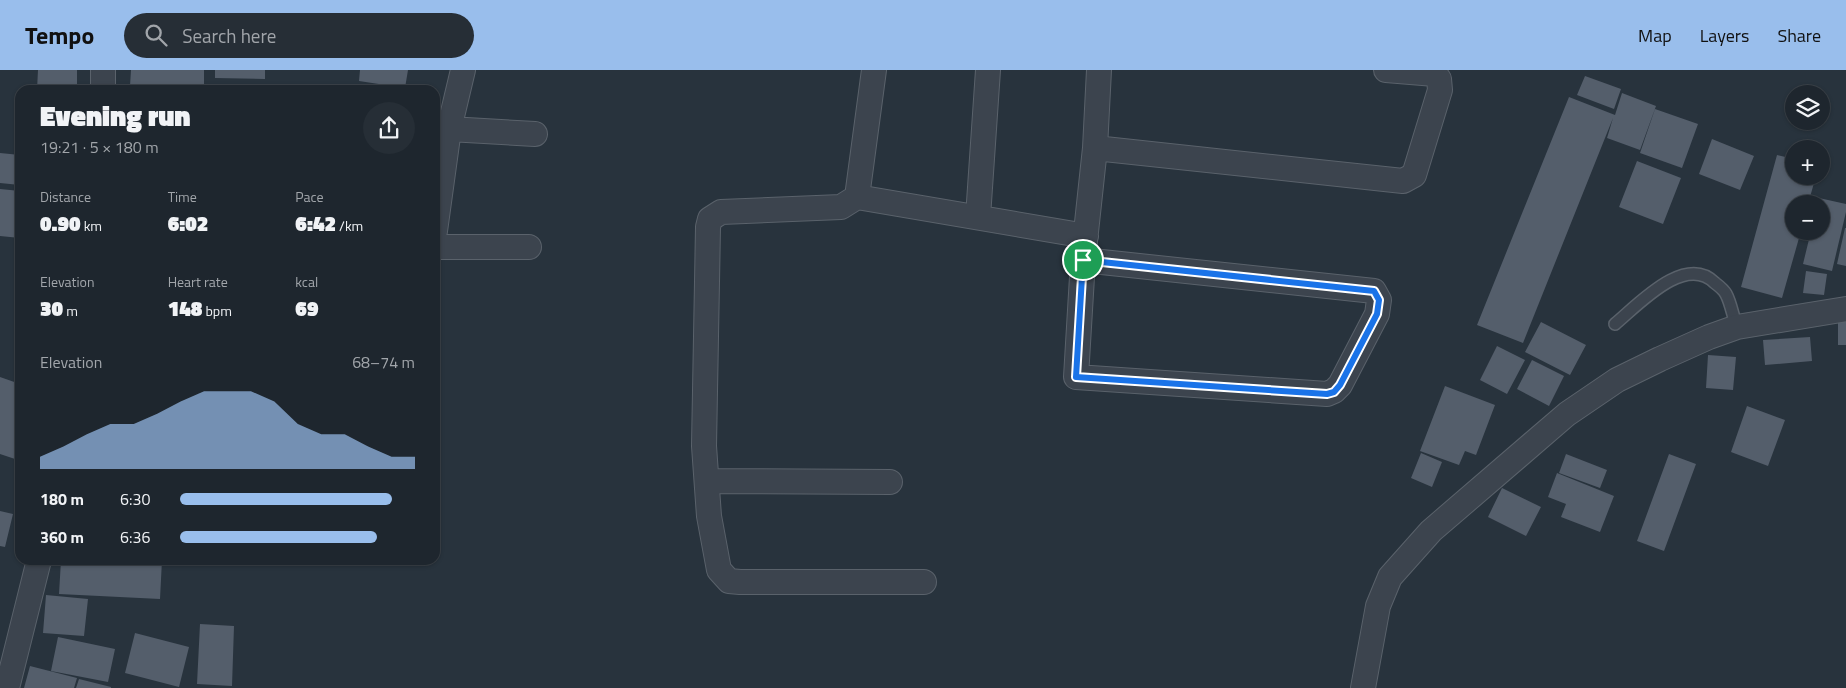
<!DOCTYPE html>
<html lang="en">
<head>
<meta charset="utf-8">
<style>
	:root { --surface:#1e262e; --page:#262e36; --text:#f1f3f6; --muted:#a1a5aa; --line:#3c434a; --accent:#99beec }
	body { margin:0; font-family:"Titillium Web",sans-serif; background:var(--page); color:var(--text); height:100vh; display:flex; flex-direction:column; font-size:19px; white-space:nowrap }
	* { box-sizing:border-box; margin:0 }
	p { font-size:16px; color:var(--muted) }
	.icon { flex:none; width:28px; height:28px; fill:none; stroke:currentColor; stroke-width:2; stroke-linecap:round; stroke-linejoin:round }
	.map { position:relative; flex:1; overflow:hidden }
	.panel { position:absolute; left:15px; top:15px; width:425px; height:480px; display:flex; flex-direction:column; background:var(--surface); border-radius:15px; box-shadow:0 1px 4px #0004,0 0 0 1px var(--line) }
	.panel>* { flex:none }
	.tools { position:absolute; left:1785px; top:15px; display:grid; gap:10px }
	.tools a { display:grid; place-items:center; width:45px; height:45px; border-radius:50%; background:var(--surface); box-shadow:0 1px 4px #0004,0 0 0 1px var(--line); font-size:25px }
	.pin { position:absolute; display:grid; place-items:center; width:42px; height:42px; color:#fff; margin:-21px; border:2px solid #fff; border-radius:50%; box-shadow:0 1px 5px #0007 }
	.round { display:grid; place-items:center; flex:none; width:52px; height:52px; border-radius:26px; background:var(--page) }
	.overview { display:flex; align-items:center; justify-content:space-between; height:85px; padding:0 25px }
	h1 { font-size:28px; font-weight:800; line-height:38px }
	.stats { display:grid; grid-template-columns:repeat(3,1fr); gap:8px; height:85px; padding:5px 25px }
	.stats div { display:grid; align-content:center }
	.stats b { font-size:21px; font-weight:800 }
	.stats small { font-size:14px; font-weight:400 }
	.stats p { font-size:14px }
	.chart { height:140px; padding:10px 25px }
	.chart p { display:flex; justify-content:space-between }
	.chart svg { width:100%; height:90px; margin-top:5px; fill:var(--accent); opacity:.7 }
	ul { padding:0 25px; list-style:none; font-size:16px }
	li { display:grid; grid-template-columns:80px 60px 1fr; align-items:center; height:38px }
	li i { height:12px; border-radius:6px; background:var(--accent) }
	header { display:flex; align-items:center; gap:30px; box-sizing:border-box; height:70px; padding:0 25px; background:var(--accent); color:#111 }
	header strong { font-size:24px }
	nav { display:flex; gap:28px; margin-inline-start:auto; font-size:18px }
	.search { width:350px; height:45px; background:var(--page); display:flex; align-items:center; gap:12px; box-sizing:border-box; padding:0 18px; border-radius:28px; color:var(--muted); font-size:19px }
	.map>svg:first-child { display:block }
	.building { fill:#545e6b }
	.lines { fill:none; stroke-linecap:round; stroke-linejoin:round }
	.service-casing { stroke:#5a626b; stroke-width:14 }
	.minor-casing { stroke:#5a626b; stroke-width:26 }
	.service { stroke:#3c444e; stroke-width:11 }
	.minor { stroke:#3c444e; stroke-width:24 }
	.route-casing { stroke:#fff; stroke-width:10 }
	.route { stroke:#1a73e8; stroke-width:6 }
</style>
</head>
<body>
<header>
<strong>Tempo</strong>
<div class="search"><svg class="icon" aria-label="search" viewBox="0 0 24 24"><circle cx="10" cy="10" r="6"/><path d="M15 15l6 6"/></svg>Search here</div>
<nav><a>Map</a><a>Layers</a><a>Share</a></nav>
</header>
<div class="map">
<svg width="1846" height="618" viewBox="0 0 1846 618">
	<rect width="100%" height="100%" fill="#28333d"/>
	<path class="building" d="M 38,0 L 77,0 L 77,20 L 37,20 Z
		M 131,0 L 204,0 L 204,17 L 130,16 Z
		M 215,0 L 265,0 L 265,9 L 215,8 Z
		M 360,0 L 408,0 L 405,18 L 359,11 Z
		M 1585,6 L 1621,19 L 1614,39 L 1577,25 Z
		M 1622,23 L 1656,36 L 1640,80 L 1607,68 L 1613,48 L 1523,273 L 1477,255 L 1569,27 L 1615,45 Z
		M 1655,39 L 1698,54 L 1682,98 L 1640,83 Z
		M 18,49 L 20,49 L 20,73 L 17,73 Z
		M 1712,69 L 1754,86 L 1740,120 L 1699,104 Z
		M 0,83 L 20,85 L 20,115 L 0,113 Z
		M 1777,85 L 1794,89 L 1794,106 L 1816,106 L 1808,134 L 1794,134 L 1794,161 L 1801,161 L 1782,228 L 1741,217 Z
		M 1637,91 L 1681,108 L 1663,154 L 1619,137 Z
		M 0,119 L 20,121 L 20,168 L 0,166 Z
		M 1819,128 L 1846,134 L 1846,142 L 1832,201 L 1803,194 L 1811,161 L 1821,161 L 1821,134 L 1817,134 Z
		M 1845,158 L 1846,158 L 1846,196 L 1837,194 Z
		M 1806,201 L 1827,204 L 1824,225 L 1803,223 Z
		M 1838,248 L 1846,248 L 1846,275 L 1838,275 Z
		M 1541,252 L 1586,275 L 1570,305 L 1525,282 Z
		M 1810,267 L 1812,291 L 1765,295 L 1763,270 Z
		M 1497,276 L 1525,290 L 1507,324 L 1480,310 Z
		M 1708,285 L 1736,287 L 1733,320 L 1706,318 Z
		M 1532,290 L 1564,306 L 1549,336 L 1517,319 Z
		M 0,307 L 20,314 L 20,376 L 15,389 L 0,384 Z
		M 1445,316 L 1495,335 L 1476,385 L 1465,381 L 1459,395 L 1420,381 Z
		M 1747,336 L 1785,350 L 1768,396 L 1731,382 Z
		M 1421,383 L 1442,392 L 1432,417 L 1411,408 Z
		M 1566,384 L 1607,400 L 1600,418 L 1559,403 Z
		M 1669,384 L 1696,394 L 1664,481 L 1637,471 Z
		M 1557,403 L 1614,426 L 1600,462 L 1561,447 L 1566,434 L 1548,427 Z
		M 1502,418 L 1541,437 L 1526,466 L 1488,447 Z
		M 0,441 L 13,444 L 5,477 L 0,476 Z
		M 61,490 L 162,490 L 160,529 L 59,524 Z
		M 46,525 L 88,529 L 84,566 L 43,563 Z
		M 200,554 L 234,556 L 232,616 L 197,614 Z
		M 135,563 L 189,577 L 179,617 L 125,603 Z
		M 58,567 L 115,579 L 108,612 L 51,601 Z
		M 30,596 L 77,608 L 74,618 L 24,618 Z
		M 79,609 L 111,617 L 111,618 L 76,618 Z"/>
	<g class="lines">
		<g class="service-casing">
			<path id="service" d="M 1615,254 C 1638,235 1685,183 1715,213 C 1719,216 1724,220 1726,224 C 1731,233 1733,247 1737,257"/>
		</g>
		<g class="minor-casing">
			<path id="minor" d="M 103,0 L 103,20
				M 874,0 L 857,127 L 841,137 L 721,142 L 710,149 L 708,157 L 704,376 L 709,446 L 719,500 L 729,511 L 740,512 L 924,512
				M 1099,0 L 1095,78 L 1403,111 L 1414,105 L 1440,20 L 1439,9 L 1435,4 L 1386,0
				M 449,59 L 535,64
				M 857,127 L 1086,166
				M 978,147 L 988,0
				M 435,161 L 449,59 L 463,0
				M 435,177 L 529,177
				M 1083,190 L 1076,307 L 1327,324 L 1334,321 L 1340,315 L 1377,244 L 1379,230 L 1374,221 L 1083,190 L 1095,78
				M 707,411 L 890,412
				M 7,618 L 39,490
				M 1363,618 L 1378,536 L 1390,507 L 1431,461 L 1567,344 L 1617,310 L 1660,289 L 1709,267 L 1737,257 L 1846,239"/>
		</g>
		<use href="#service" class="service"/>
		<use href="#minor" class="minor"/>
	</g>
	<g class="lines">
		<g class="route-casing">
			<path id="route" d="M 1083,190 L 1374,221 L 1379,230 L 1377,244 L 1340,315 L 1334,322 L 1327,324 L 1076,307 Z"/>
		</g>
		<use href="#route" class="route"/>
	</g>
</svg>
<div class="tools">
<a><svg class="icon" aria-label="layers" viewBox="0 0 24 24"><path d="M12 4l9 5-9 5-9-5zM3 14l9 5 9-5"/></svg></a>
<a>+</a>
<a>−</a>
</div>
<div class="pin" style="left:1083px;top:190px;background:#1e9e55"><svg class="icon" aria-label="arrive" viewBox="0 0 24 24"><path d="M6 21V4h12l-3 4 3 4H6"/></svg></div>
<section class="panel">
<div class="overview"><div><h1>Evening run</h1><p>19:21 · 5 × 180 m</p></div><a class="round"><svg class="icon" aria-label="share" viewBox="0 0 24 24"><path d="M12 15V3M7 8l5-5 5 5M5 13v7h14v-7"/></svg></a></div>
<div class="stats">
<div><p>Distance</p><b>0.90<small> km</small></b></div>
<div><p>Time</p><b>6:02</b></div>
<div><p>Pace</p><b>6:42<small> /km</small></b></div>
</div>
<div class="stats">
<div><p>Elevation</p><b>30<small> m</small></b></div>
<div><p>Heart rate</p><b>148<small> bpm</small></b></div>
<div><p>kcal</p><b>69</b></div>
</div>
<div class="chart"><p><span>Elevation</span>68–74 m</p>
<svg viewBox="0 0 160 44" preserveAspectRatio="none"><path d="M0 44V38L10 33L20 27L30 22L40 22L50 17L60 11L70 6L80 6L90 6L100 11L110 22L120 27L130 27L140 33L150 38L160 38V44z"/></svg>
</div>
<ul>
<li><b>180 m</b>6:30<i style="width:90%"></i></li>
<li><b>360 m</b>6:36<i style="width:84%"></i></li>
</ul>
</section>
</div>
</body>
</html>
